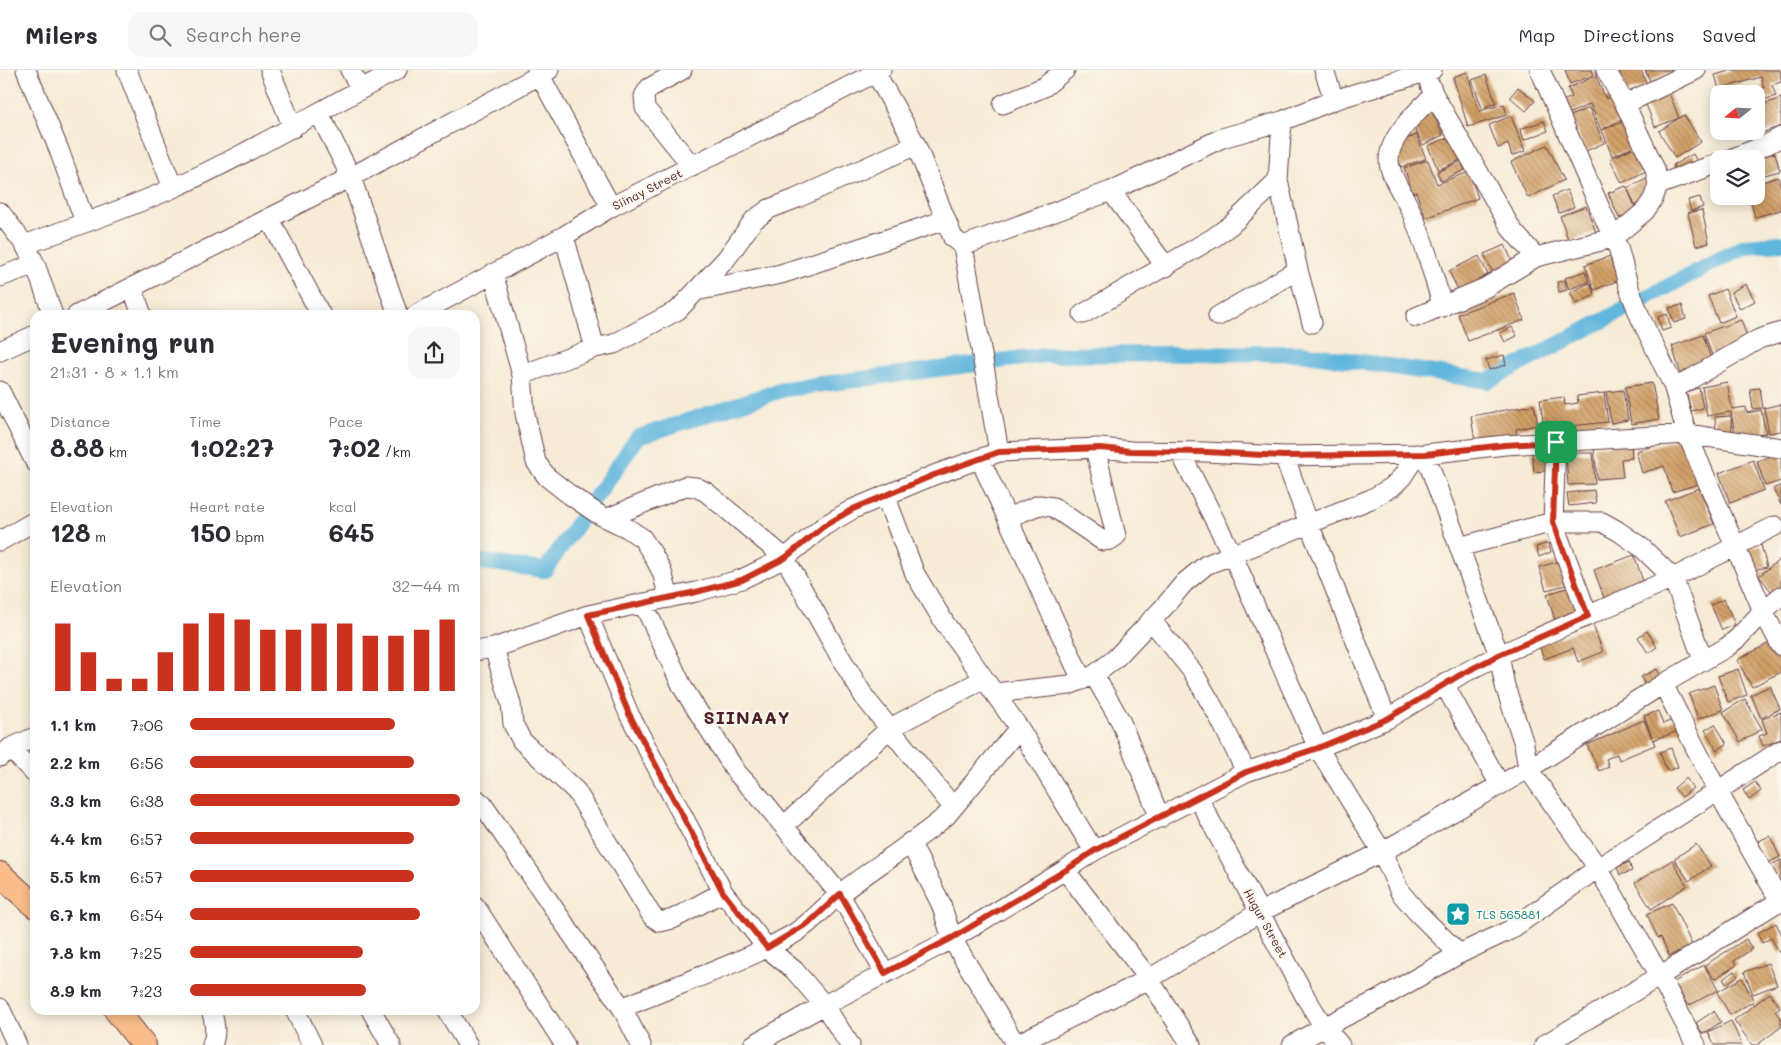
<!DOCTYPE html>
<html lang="en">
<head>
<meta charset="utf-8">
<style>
	:root { --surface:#fff; --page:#f7f7f7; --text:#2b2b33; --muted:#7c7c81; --line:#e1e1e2; --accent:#c8321e }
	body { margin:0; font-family:Mali,sans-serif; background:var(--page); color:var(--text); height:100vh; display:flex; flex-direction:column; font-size:19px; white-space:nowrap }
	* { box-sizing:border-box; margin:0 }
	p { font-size:16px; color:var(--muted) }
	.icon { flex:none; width:28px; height:28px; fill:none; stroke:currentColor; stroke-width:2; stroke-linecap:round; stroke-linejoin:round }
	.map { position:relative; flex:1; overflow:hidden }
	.drawer { position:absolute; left:30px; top:240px; width:450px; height:705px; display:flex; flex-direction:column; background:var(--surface); border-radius:15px; box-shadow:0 2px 12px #0003 }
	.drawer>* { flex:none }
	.needle { width:32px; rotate:252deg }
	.controls { position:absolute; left:1710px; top:15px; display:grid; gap:10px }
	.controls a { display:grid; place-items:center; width:55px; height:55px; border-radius:10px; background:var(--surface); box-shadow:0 2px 12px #0003; font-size:25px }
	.pin { position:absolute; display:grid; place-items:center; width:42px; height:42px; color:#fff; margin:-21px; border-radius:10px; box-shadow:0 2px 8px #0006 }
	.round { display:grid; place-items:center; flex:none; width:52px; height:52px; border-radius:15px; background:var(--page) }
	.head { display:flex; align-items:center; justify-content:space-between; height:85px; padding:0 20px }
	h1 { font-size:28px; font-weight:700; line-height:38px }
	.figures { display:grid; grid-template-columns:repeat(3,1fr); gap:8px; height:85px; padding:5px 20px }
	.figures div { display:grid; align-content:center }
	.figures b { font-size:25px; font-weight:700 }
	.figures small { font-size:14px; font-weight:400 }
	.figures p { font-size:14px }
	.chart { height:140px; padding:10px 20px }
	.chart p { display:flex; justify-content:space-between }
	.chart svg { width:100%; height:90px; margin-top:5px; stroke:var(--accent); stroke-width:6 }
	ul { padding:0 20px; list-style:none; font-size:16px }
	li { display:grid; grid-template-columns:80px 60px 1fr; align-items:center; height:38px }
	li i { height:12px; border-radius:6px; background:var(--accent) }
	header { display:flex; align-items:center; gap:30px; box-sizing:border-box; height:70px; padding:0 25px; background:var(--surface); border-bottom:1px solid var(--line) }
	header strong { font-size:24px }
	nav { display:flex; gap:28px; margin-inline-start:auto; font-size:18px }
	.search { width:350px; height:45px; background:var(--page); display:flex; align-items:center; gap:12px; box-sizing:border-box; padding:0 18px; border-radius:15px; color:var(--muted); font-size:19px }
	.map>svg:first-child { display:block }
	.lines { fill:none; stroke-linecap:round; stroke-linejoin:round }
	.canal { stroke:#60b6dd; stroke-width:16 }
	.building { fill:url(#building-back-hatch) }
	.minor-casing { stroke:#643e45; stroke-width:21 }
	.major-casing { stroke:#643e45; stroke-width:26 }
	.minor { stroke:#fff; stroke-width:19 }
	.major { stroke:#f9bc8a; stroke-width:24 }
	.route-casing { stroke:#fff; stroke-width:10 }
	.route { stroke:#c8321e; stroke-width:6 }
	.labels { text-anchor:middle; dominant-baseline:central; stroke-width:4.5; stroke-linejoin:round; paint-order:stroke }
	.street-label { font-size:12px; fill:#4a1f2b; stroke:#fbf7ec }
	.culture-label { font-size:12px; fill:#0d838f; stroke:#fbf7ec; text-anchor:start }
	.district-label { font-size:18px; font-weight:bold; letter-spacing:1px; fill:#4a1f2b; stroke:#fbf7ec }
</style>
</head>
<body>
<header>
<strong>Milers</strong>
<div class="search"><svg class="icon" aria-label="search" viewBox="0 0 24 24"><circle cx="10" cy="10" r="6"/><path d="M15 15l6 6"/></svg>Search here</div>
<nav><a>Map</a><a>Directions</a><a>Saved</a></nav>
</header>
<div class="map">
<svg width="1781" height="975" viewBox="0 0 1781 975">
	<defs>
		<pattern id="building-back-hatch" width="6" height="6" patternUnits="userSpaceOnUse" patternTransform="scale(1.25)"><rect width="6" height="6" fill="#d2a067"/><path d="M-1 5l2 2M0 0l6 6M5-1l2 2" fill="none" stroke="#ac8255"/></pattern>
	</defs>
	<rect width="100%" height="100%" fill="#fbf7ec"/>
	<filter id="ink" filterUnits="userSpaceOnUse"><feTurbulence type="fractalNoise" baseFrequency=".02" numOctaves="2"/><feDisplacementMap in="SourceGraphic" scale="10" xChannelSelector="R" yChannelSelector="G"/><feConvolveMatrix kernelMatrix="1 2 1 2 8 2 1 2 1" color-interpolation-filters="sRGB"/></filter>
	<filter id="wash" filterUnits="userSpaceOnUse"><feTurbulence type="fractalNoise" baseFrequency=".0096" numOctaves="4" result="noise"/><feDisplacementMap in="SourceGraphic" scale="20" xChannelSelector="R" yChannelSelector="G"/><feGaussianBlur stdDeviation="1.12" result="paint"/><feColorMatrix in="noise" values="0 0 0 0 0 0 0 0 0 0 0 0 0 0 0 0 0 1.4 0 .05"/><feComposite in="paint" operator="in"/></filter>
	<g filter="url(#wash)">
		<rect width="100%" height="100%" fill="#f6ebd6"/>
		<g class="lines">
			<path class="canal" d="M 475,491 L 545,500 L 638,367 L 785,319 L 1045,285 L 1300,283 L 1488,311 L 1745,176 L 1781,173"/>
		</g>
		<g id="blocks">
			<path class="building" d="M 1565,0 L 1592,0 L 1594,5 L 1570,14 Z
				M 1619,0 L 1641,0 L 1647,15 L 1626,22 Z
				M 1645,0 L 1674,0 L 1650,11 Z
				M 1733,0 L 1780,0 L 1781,12 L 1772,15 L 1776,26 L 1756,32 L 1756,24 L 1746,24 L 1764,18 L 1761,7 L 1719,19 L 1715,5 Z
				M 1467,2 L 1479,41 L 1504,34 L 1507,45 L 1468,57 L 1453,7 Z
				M 1486,5 L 1496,33 L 1482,38 L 1472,10 Z
				M 1596,6 L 1606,29 L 1611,26 L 1622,50 L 1601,60 L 1590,34 L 1566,45 L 1560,32 L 1572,27 L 1568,18 Z
				M 1518,17 L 1535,31 L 1526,41 L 1510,27 Z
				M 1669,23 L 1679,48 L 1655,57 L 1645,32 Z
				M 1781,28 L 1781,56 L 1762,63 L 1756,49 L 1756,37 Z
				M 1589,38 L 1604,73 L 1586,81 L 1570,46 Z
				M 1432,42 L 1443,65 L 1423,75 L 1411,52 Z
				M 1684,45 L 1701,72 L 1675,88 L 1659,61 Z
				M 1511,46 L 1525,81 L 1512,86 L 1508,74 L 1498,78 L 1489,55 Z
				M 1544,51 L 1548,61 L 1524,70 L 1520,59 Z
				M 1625,51 L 1634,77 L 1646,101 L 1622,113 L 1610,89 L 1632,78 L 1612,86 L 1602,60 Z
				M 1417,65 L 1426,89 L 1401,97 L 1393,74 Z
				M 1450,67 L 1460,90 L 1438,100 L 1428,76 Z
				M 1547,75 L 1564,110 L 1528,128 L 1511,92 Z
				M 1775,83 L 1780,101 L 1757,107 L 1756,88 Z
				M 1693,84 L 1699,95 L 1679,106 L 1673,95 Z
				M 1428,90 L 1437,114 L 1469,102 L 1478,128 L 1426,148 L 1416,122 L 1413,123 L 1404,98 Z
				M 1461,91 L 1465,100 L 1441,111 L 1437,102 Z
				M 1652,105 L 1662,125 L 1637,138 L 1628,120 L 1637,141 L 1619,148 L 1608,123 L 1626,116 L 1627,118 Z
				M 1778,107 L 1781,119 L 1781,140 L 1755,147 L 1749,126 L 1756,126 L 1756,114 Z
				M 1567,120 L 1574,137 L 1559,143 L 1552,126 Z
				M 1700,127 L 1703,137 L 1691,141 L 1688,130 Z
				M 1586,136 L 1596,162 L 1569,172 L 1560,146 Z
				M 1702,140 L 1709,173 L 1696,176 L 1688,143 Z
				M 1505,175 L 1516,200 L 1496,209 L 1484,184 Z
				M 1613,185 L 1622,209 L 1594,220 L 1585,195 Z
				M 1479,186 L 1491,211 L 1461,226 L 1449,201 Z
				M 1585,201 L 1589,212 L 1569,219 L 1565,208 Z
				M 1565,210 L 1567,220 L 1559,222 L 1557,212 Z
				M 1590,213 L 1595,225 L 1576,234 L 1570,222 Z
				M 1746,214 L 1755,231 L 1740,239 L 1731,222 Z
				M 1725,219 L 1736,246 L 1719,253 L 1708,226 Z
				M 1514,223 L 1524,250 L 1468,271 L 1458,244 Z
				M 1682,235 L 1686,249 L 1674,253 L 1669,238 Z
				M 1667,244 L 1671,258 L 1662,261 L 1658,247 Z
				M 1741,250 L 1751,278 L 1714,291 L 1704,263 Z
				M 1512,257 L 1517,266 L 1505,272 L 1500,263 Z
				M 1703,265 L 1713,295 L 1681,305 L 1672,276 Z
				M 1504,285 L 1506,295 L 1489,300 L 1486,290 Z
				M 1727,312 L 1732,339 L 1746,337 L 1747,343 L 1761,340 L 1766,363 L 1736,369 L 1731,342 L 1707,346 L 1702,317 Z
				M 1652,313 L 1659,349 L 1631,354 L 1625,317 Z
				M 1699,318 L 1703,338 L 1691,341 L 1686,321 Z
				M 1760,318 L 1763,338 L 1753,339 L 1750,319 Z
				M 1623,320 L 1628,350 L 1611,353 L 1606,322 Z
				M 1604,323 L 1608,352 L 1544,359 L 1540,330 L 1564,327 L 1565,335 L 1578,333 L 1577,326 Z
				M 1781,334 L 1781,361 L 1769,363 L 1764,338 Z
				M 1534,335 L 1538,355 L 1516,359 L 1517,365 L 1475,372 L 1471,346 Z
				M 1731,346 L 1732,363 L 1716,364 L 1715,347 Z
				M 1685,367 L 1699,414 L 1672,422 L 1664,396 L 1642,403 L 1636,381 Z
				M 1631,373 L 1632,388 L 1621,389 L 1623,407 L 1597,409 L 1594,376 Z
				M 1551,381 L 1553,400 L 1534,402 L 1532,383 Z
				M 1566,383 L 1593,383 L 1595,414 L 1568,415 Z
				M 1781,383 L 1781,411 L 1765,416 L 1757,391 Z
				M 1753,390 L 1764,420 L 1730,433 L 1719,403 Z
				M 1781,415 L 1781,435 L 1773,419 Z
				M 1699,418 L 1714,454 L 1680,467 L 1665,431 Z
				M 1594,420 L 1596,433 L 1569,436 L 1567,423 Z
				M 1548,473 L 1551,482 L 1539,487 L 1536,477 Z
				M 1761,475 L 1767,497 L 1754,500 L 1748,479 Z
				M 1634,485 L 1644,514 L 1604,528 L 1594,500 Z
				M 1568,489 L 1574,513 L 1546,520 L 1539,497 Z
				M 1779,490 L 1781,493 L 1781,522 L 1775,526 L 1759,506 Z
				M 1577,515 L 1581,530 L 1573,532 L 1576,544 L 1555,551 L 1547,524 Z
				M 1724,529 L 1735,555 L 1722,560 L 1711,535 Z
				M 1593,555 L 1603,582 L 1578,592 L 1573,578 L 1544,589 L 1539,575 Z
				M 1647,561 L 1657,577 L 1648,583 L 1638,567 Z
				M 1777,569 L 1781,576 L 1781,602 L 1752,617 L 1737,590 Z
				M 1657,599 L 1661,607 L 1645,615 L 1641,607 Z
				M 1738,599 L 1747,625 L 1728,632 L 1718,606 Z
				M 1714,615 L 1723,640 L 1698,649 L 1689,624 Z
				M 1770,616 L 1780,639 L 1761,648 L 1751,625 Z
				M 1745,629 L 1762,659 L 1740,672 L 1723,642 Z
				M 1658,641 L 1663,654 L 1679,647 L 1684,659 L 1653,670 L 1644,646 Z
				M 1781,642 L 1781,669 L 1763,676 L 1759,666 L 1767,663 L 1762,649 Z
				M 1644,650 L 1655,675 L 1619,690 L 1617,684 L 1606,689 L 1609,697 L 1599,701 L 1587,675 Z
				M 1715,654 L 1727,674 L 1717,680 L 1705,660 Z
				M 1671,678 L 1678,697 L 1667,701 L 1660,682 Z
				M 1686,708 L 1693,718 L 1682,727 L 1674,718 Z
				M 1755,712 L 1761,721 L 1749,730 L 1743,720 Z
				M 1770,766 L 1780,787 L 1768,793 L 1758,771 Z
				M 1696,774 L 1711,796 L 1689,811 L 1674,789 Z
				M 1672,790 L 1687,816 L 1651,839 L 1635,813 Z
				M 1781,790 L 1781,816 L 1771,795 Z
				M 1629,792 L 1632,801 L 1620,805 L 1617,797 Z
				M 1672,833 L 1692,875 L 1669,886 L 1661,867 L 1658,868 L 1647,844 Z
				M 1776,853 L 1781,863 L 1781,882 L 1779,883 L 1771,868 L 1762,873 L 1757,863 Z
				M 1746,869 L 1752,879 L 1734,891 L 1737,895 L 1714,909 L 1705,895 Z
				M 1768,893 L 1777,915 L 1753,924 L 1744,902 Z
				M 1704,895 L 1718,920 L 1688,936 L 1674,912 Z
				M 1735,901 L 1738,906 L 1726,914 L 1723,909 Z
				M 1742,908 L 1754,931 L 1730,945 L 1717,922 Z
				M 1770,923 L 1780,937 L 1775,941 L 1781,949 L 1781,957 L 1757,975 L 1752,975 L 1734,950 Z
				M 1714,941 L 1721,952 L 1703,964 L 1696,953 Z
				M 1731,951 L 1742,975 L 1715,975 L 1708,962 Z"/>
		</g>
	</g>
	<g filter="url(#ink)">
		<use href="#blocks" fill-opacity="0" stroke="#643e45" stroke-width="1"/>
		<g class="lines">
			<g class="minor-casing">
				<path id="minor" d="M 26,0 L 59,80 L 85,152
					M 127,0 L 173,118
					M 270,0 L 293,58
					M 350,0 L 361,19
					M 537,0 L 611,137
					M 682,0 L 649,18 L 644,26 L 645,38 L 692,96
					M 874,0 L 916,75 L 953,168 L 963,176 L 1111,121 L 1222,68 L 1282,51 L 1334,30 L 1432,0
					M 1324,0 L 1334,30
					M 1540,0 L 1613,168 L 1618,177 L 1629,218 L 1641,249 L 1673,315 L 1687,364 L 1763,541 L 1781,576
					M 1430,15 L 1434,25 L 1512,160 L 1536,187
					M 1434,25 C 1418,40 1389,67 1389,90 C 1389,107 1407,129 1413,146 C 1426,175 1433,206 1443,237
					M 1003,34 L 1044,17 L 1065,0
					M 1625,34 L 1696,0
					M 319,43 L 351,107 L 398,245
					M 1282,51 L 1278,110 L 1298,200 L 1312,253
					M 1730,89 L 1766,75 L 1781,67
					M 1658,115 L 1719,93
					M 1111,121 L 1166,197
					M 0,142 L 25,175 L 35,194 L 53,245
					M 269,148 L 321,245
					M 564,166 L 595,278
					M 25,175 C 74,156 124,140 171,119 C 249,84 322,39 397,0
					M 963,176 L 999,382
					M 493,203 L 522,305 L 525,344 L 536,392 L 547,407 L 570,425 L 598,444 L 627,458 L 642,468 L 652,483 L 662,502 L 669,528
					M 0,207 L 35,194
					M 132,217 L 142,245
					M 696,221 L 781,204 L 945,150
					M 1083,244 L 1213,168 L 1231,155 L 1278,110
					M 77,245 L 351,107 L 549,0
					M 416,245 L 564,166 L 611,137 L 881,0
					M 1218,246 L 1298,200
					M 1416,247 L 1485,218 L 1536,187 L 1613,168 L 1645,141 L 1653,129 L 1658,115 L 1655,99 L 1625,34 L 1606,0
					M 0,281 L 35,265
					M 522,305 L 595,278 L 614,274 L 678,240 L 726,189 L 754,150 L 769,139 L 795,129 L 916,75
					M 1674,319 L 1759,269 L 1781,262
					M 0,321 L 35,392
					M 1556,372 L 1553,452 L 1588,546
					M 1180,382 L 1232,484 L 1318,678 L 1382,782 L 1400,822 L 1417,842 L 1459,884
					M 1425,384 L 1499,585 L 1505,616 L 1524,674 L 1528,699 L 1598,798 L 1660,906 L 1696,975
					M 1284,386 L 1309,454 L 1387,649
					M 980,389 L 1082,610
					M 885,425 L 915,504 L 944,552 L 1019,658 L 1094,781
					M 608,448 L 685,416 L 696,417 L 706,422 L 785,488 L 839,585 L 865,628 L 953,737
					M 1007,448 L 1039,435 L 1053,437 L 1103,471 L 1110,470 L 1116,466 L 1095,378
					M 0,471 L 35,451
					M 1459,477 L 1553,452 L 1602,452 L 1618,461 L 1641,477 L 1673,508 L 1703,590
					M 643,533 L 683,618 L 737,703 L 764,732 L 840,825 L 885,903
					M 588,545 L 629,644 L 723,822 L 767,878 L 794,900 L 824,935 L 850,975
					M 1151,550 L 1193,602 L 1220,649 L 1246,702
					M 494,578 L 511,634 L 513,654 L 522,671 L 576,721 L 652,846 L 660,852 L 673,849 L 723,822
					M 475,581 L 494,578 L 588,545 L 696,522 L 742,509 L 785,488 L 824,456 L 853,439 L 934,405 L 999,382 L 1100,378 L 1131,381 L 1206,382 L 1284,386 L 1425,384 L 1505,375 L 1687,364 L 1781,378
					M 1094,605 L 1120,650 L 1160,748
					M 1444,614 L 1500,715
					M 1663,614 L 1717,720 L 1781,833
					M 994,623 L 1069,615 L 1094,605 L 1115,589 L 1164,537 L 1184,513 L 1206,495 L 1371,429 L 1392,417 L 1402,407 L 1417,384
					M 10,678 L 35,704
					M 0,687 L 10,678 L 35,667
					M 475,728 L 483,735 L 622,938 L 641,975
					M 1198,728 L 1306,928 L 1324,957 L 1340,975
					M 784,756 L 890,658 L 984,609
					M 910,772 L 941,834 L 952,869 L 1016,975
					M 1065,800 L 1149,909 L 1191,975
					M 475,836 L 565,975
					M 0,938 L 17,975
					M 622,938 C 678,914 737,895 790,866 C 810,855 823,838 840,824 C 874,796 914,774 947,745 L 1019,658
					M 211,940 C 215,952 217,963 212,975
					M 295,940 L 312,975
					M 371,940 L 391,975
					M 447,940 L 468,975
					M 753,975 L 824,935 L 952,869 L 1065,800 L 1094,781 L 1246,702 L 1318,678 L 1387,649 L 1460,605 L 1499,585 L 1673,508 L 1775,456
					M 1015,975 L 1149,909 L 1260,842 L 1382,782 L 1528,699 L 1663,614 L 1727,577 L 1738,568 L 1763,541 L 1781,526
					M 1292,975 L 1324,957 L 1378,930 L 1459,884 L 1510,860 L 1598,798 L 1781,680
					M 1544,975 L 1660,906 L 1781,830"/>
			</g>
			<g class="major-casing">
				<path id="major" d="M 0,804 L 35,836
					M 116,940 L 144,975"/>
			</g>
			<use href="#minor" class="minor"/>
			<use href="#major" class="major"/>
		</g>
	</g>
	<g class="lines" filter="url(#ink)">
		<g class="route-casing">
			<path id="route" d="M 1556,372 L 1553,452 L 1588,546 L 1499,585 L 1460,605 L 1387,649 L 1318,678 L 1246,702 L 1094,781 L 1066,800 L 952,868 L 885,903 L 840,824 L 810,852 L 767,878 L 723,822 L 690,760 L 629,644 L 588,545 L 696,522 L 742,510 L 785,488 L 824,456 L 853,439 L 934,405 L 999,382 L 1100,378 L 1131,381 L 1206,382 L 1284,386 L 1425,384 L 1505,375 Z"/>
		</g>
		<use href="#route" class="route"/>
	</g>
	<defs>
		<g id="sight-square" transform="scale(1.25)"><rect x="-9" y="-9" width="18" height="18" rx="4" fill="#0f9aa8" stroke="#fbf7ec"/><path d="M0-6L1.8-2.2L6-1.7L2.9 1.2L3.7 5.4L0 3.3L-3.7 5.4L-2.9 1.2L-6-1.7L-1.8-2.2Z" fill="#fff"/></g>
	</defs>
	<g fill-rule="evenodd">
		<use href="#sight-square" x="1458" y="844"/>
	</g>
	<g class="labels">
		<g class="street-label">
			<text transform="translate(647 119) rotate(-27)">Siinay Street</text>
			<text transform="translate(1266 853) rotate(61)">Hugur Street</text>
		</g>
		<g class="culture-label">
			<text x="1476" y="844">TLS 565881</text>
		</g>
		<g class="district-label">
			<text x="747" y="647">SIINAAY</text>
		</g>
	</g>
</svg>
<div class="controls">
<a><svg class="needle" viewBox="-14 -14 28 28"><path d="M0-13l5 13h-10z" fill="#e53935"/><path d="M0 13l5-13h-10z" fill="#7c7c81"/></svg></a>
<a><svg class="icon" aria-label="layers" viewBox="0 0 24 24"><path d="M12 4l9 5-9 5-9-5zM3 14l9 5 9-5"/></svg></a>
</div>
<div class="pin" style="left:1556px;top:372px;background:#1e9e55"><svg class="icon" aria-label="arrive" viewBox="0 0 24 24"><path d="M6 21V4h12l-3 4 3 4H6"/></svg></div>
<section class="drawer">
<div class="head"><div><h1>Evening run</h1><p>21:31 · 8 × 1.1 km</p></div><a class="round"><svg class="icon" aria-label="share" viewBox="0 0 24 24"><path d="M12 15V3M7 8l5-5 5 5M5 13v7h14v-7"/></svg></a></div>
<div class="figures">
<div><p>Distance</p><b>8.88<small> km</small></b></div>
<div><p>Time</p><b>1:02:27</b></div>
<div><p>Pace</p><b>7:02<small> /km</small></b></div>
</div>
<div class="figures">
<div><p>Elevation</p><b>128<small> m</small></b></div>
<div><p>Heart rate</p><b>150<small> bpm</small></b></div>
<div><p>kcal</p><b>645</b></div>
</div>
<div class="chart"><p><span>Elevation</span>32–44 m</p>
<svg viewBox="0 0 160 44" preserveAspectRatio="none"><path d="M5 44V11M15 44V25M25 44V38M35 44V38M45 44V25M55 44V11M65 44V6M75 44V9M85 44V14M95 44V14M105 44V11M115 44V11M125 44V17M135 44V17M145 44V14M155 44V9"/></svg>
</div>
<ul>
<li><b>1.1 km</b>7:06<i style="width:76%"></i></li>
<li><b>2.2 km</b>6:56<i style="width:83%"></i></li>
<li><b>3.3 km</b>6:38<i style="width:100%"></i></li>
<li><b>4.4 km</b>6:57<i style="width:83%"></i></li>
<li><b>5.5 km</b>6:57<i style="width:83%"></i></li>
<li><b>6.7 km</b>6:54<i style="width:85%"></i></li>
<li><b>7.8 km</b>7:25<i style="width:64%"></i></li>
<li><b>8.9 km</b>7:23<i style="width:65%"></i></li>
</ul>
</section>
</div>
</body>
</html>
